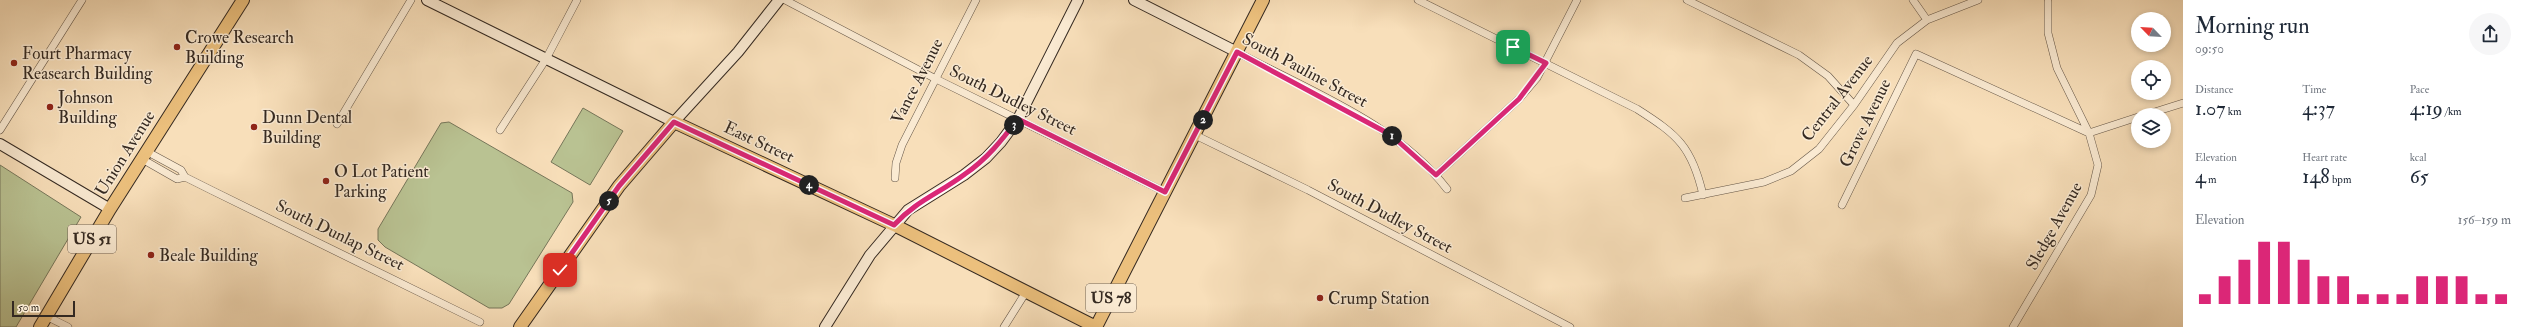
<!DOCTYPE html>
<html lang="en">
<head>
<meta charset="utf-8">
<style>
	:root { --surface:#fff; --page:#f6f6f7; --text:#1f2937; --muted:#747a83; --accent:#db2777 }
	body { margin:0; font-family:"IM FELL Double Pica",serif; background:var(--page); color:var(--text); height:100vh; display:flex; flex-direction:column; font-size:15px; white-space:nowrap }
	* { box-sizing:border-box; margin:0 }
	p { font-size:13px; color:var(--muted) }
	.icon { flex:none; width:22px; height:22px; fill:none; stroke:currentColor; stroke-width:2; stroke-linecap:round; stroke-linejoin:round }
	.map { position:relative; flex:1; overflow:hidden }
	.side { display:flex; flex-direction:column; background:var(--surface); width:340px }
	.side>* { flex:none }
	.needle { width:26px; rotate:295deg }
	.fabs { position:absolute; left:2131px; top:12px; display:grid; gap:8px }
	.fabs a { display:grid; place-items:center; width:40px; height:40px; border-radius:50%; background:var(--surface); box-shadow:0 2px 6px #0003; font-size:20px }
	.scale { position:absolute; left:12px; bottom:10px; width:63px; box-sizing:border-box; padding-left:4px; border:2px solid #342921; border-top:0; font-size:11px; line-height:14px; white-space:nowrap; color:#342921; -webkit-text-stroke:3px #faead2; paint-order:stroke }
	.pin { position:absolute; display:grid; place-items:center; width:34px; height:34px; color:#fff; margin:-17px; border-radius:8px; box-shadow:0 2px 6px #0006 }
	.km { position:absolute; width:20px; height:20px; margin:-10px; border-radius:50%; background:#222; color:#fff; font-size:11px; line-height:20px; text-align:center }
	.round { display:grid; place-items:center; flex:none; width:42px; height:42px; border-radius:21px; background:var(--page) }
	.summary { display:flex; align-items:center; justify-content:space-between; height:68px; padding:0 12px }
	h1 { font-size:22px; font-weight:600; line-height:30px }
	.metrics { display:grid; grid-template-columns:repeat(3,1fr); gap:6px; height:68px; padding:4px 12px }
	.metrics div { display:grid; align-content:center }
	.metrics b { font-size:20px; font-weight:600 }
	.metrics small { font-size:11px; font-weight:400 }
	.metrics p { font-size:11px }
	.chart { height:112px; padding:8px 12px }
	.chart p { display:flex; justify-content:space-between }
	.chart svg { width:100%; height:72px; margin-top:4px; stroke:var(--accent); stroke-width:6 }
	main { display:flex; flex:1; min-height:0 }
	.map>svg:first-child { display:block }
	.green { fill:#b9c292; stroke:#76765a }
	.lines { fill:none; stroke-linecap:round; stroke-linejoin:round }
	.street-casing { stroke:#655647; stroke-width:8 }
	.secondary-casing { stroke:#342921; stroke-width:12 }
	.primary-casing { stroke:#342921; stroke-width:14 }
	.street { stroke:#faead2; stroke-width:7 }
	.secondary { stroke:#faead2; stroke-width:10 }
	.primary { stroke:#ecc07d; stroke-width:12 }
	.route-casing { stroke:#fff; stroke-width:8 }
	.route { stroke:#db2777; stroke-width:5 }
	.poi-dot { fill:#8f2418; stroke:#faead2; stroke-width:1.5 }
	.labels { text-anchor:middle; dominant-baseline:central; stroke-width:3; stroke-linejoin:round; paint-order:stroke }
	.shield { fill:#faead2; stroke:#6f6356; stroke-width:1 }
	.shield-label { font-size:16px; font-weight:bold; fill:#342921 }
	.poi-label { font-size:17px; fill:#342921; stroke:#faead2; text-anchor:start }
	.street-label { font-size:17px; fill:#342921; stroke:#faead2 }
</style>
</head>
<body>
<main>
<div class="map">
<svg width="2183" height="327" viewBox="0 0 2183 327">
	<rect width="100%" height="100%" fill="#f8dfba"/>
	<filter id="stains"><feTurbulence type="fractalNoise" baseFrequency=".005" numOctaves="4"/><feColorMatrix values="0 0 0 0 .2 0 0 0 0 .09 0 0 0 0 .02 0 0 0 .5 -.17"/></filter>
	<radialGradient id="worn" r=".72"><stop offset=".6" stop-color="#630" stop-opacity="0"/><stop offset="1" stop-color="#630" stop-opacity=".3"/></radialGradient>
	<path class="green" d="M 583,108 L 623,131 L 590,185 L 551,162 Z
		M 449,122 L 572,193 L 573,202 L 509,304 L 502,308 L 489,308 L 385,247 L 378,240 L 378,229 L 441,123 Z
		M 0,165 L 81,217 L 16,327 L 0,327 Z"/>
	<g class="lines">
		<g class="street-casing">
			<path id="street" d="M 785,0 L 936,79 L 1165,192
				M 1418,0 L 1637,109 C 1678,135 1692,147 1703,195
				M 1687,0 L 1799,55 L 1828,76 L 1854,105
				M 1913,0 L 1927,20
				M 1237,52 C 1309,91 1396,123 1447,189
				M 2145,115 L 2183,103
				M 337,124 L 411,0
				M 0,130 L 82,0
				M 500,130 L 546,59 L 577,0
				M 2089,133 L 2138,117
				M 1195,135 L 1308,190 L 1570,327
				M 146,151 L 181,170 L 185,177
				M 142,159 L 177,179 L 185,177 L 211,190 L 480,322
				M 1436,175 L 1519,99 L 1537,78 L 1577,0
				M 895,178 L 896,163 L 902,145 L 976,0
				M 1685,198 L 1764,182 L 1791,171 L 1819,149 L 1854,105 L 1897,43 L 1927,20 L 1978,0
				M 1842,205 L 1916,54 L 2089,133
				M 46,316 L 68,327
				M 1004,327 L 1026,292
				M 2013,327 L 2091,195 L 2098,165 L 2089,133 L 2057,68 L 2048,33 L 2048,2"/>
		</g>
		<g class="secondary-casing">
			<path id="secondary" d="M 427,0 L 674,122 L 738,52 L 779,0
				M 1134,0 L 1237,52
				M 0,144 L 110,209
				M 825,327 L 870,255 L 908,210 L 964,175 L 986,158 L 1001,142 L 1018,119 L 1078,0"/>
		</g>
		<g class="primary-casing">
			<path id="primary" d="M 40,327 L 110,209 L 243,0
				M 520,327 L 619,186 L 674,122 L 894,225 L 1096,327
				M 1096,327 L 1263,0"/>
		</g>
		<use href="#street" class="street"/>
		<use href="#secondary" class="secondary"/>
		<use href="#primary" class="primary"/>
	</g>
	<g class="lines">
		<g class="route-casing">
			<path id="route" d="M 560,270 L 619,186 L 674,122 L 894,225 C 916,201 940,193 965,174 C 987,159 1002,140 1018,119 L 1165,192 L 1237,52 L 1391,135 L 1436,175 L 1519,99 L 1546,63 L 1513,47"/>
		</g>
		<use href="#route" class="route"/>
	</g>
	<g class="poi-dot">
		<circle cx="177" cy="47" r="4"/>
		<circle cx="14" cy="63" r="4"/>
		<circle cx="50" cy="107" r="4"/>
		<circle cx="254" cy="127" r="4"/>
		<circle cx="326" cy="181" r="4"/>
		<circle cx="151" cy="255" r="4"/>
		<circle cx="1320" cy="298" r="4"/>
	</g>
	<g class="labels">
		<g class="shield">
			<rect x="68" y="225" width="48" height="28" rx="3"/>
			<rect x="1086" y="284" width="50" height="28" rx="3"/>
		</g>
		<g class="shield-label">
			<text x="92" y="239">US 51</text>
			<text x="1111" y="298">US 78</text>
		</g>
		<g class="poi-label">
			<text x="185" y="37">Crowe Research<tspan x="185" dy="20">Building</tspan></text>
			<text x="22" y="53">Fourt Pharmacy<tspan x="22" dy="20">Reasearch Building</tspan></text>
			<text x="58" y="97">Johnson<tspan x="58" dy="20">Building</tspan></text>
			<text x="262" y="117">Dunn Dental<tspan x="262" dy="20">Building</tspan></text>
			<text x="334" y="171">O Lot Patient<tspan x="334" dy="20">Parking</tspan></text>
			<text x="159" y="255">Beale Building</text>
			<text x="1328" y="298">Crump Station</text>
		</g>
		<g class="street-label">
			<text transform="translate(1305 70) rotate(28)">South Pauline Street</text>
			<text transform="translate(917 81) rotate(-63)">Vance Avenue</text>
			<text transform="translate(1837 98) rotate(-52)">Central Avenue</text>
			<text transform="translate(1013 100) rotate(26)">South Dudley Street</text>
			<text transform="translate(1865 123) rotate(-64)">Grove Avenue</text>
			<text transform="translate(759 142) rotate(25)">East Street</text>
			<text transform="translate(125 153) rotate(-58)">Union Avenue</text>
			<text transform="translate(1390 216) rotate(28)">South Dudley Street</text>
			<text transform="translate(2054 226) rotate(-61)">Sledge Avenue</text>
			<text transform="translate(340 235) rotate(26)">South Dunlap Street</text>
		</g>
	</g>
	<rect width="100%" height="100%" filter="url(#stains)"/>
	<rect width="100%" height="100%" fill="url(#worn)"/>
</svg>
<div class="fabs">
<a><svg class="needle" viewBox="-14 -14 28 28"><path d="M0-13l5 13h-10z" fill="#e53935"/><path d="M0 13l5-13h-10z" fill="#747a83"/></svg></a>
<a><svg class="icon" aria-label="locate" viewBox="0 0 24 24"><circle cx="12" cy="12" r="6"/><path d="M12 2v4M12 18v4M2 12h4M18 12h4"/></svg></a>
<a><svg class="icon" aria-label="layers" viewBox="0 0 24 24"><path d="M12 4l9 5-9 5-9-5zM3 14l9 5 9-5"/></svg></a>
</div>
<div class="scale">50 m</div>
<div class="pin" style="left:1513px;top:47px;background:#1e9e55"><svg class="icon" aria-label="arrive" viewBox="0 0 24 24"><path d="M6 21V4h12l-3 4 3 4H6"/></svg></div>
<div class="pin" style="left:560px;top:270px;background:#d93025"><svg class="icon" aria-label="check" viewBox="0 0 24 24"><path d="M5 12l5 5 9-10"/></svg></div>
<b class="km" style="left:1392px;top:136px">1</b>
<b class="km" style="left:1203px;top:120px">2</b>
<b class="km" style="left:1014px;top:125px">3</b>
<b class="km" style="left:809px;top:185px">4</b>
<b class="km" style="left:609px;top:201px">5</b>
</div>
<section class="side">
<div class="summary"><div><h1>Morning run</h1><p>09:50</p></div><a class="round"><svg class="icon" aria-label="share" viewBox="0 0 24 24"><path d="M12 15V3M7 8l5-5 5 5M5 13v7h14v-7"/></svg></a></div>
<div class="metrics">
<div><p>Distance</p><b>1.07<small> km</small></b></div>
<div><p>Time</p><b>4:37</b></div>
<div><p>Pace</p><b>4:19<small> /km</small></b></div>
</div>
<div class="metrics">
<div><p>Elevation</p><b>4<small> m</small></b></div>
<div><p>Heart rate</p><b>148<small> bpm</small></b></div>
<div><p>kcal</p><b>65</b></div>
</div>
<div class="chart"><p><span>Elevation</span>156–159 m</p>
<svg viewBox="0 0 160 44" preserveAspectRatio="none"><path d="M5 44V38M15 44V27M25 44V17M35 44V6M45 44V6M55 44V17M65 44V27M75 44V27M85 44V38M95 44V38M105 44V38M115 44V27M125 44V27M135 44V27M145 44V38M155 44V38"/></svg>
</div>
</section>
</main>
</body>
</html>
